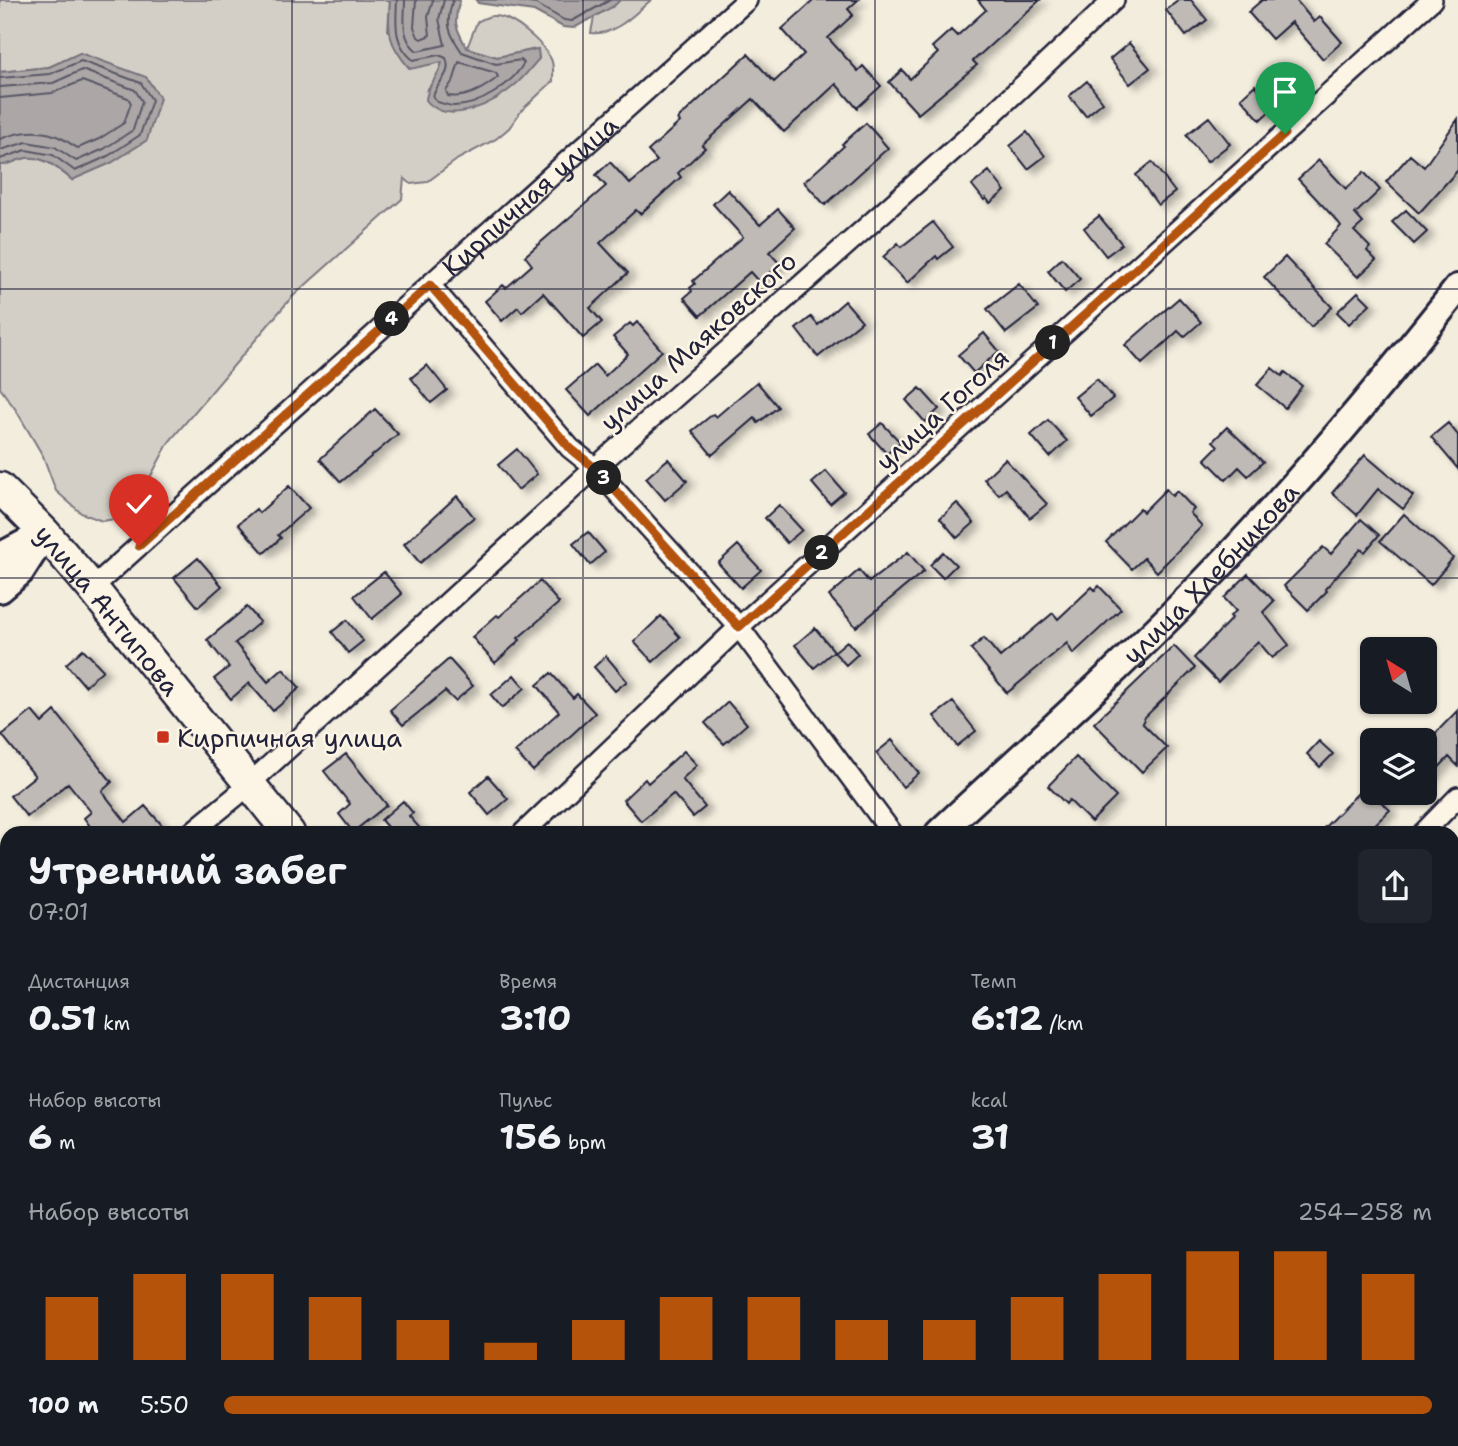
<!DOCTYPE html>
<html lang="ru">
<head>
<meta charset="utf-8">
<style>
	:root { --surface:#171b24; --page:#20242c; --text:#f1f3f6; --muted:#9ea1a6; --accent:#b45309 }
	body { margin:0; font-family:"Shantell Sans",sans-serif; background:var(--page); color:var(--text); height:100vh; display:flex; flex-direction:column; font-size:26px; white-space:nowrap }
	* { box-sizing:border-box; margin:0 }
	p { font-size:23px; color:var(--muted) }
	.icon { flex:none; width:38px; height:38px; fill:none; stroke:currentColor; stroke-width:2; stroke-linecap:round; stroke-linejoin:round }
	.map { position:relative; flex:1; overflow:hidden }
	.side { position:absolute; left:0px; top:826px; width:1460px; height:621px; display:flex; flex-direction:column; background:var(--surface); border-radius:21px 21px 0 0; box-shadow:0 2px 5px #0004 }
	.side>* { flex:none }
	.needle { width:46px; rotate:323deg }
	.buttons { position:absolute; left:1360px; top:637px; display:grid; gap:14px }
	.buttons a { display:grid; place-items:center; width:77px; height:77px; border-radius:10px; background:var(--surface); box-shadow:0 2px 5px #0004; font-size:35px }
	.pin { position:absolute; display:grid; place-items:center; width:60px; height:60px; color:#fff; margin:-72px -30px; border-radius:50% 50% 50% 0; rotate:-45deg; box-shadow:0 0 7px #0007 }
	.pin .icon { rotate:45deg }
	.km { position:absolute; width:35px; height:35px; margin:-18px; border-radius:50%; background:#222; color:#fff; font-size:19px; line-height:35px; text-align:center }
	.round { display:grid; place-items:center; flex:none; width:74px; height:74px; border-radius:10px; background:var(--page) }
	.head { display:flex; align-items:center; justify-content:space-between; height:119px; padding:0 28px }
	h1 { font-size:38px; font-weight:700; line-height:52px }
	.metrics { display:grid; grid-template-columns:repeat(3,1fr); gap:10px; height:119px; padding:7px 28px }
	.metrics div { display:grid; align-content:center }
	.metrics b { font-size:35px; font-weight:700 }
	.metrics small { font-size:19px; font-weight:400 }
	.metrics p { font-size:19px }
	.chart { height:196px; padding:14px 28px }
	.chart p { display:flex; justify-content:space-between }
	.chart svg { width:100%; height:126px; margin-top:7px; stroke:var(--accent); stroke-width:6 }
	ul { padding:0 28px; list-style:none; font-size:23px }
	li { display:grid; grid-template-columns:112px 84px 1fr; align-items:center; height:52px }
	li i { height:18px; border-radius:9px; background:var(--accent) }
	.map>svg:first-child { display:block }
	.green { fill:#d4cfc6; stroke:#7b7880; stroke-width:2 }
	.water { fill:#aca7a6; stroke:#75727b; stroke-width:2 }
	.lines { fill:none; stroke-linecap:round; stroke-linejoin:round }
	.shore { stroke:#595766; stroke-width:2 }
	.building { fill:#bfbab6; stroke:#22223b; stroke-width:2; filter:url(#shadow) }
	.street-casing { stroke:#22223b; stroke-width:24 }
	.secondary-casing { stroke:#22223b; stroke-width:32 }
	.primary-casing { stroke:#22223b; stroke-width:35 }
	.street { stroke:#fcf5e5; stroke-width:19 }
	.secondary { stroke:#fcf5e5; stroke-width:26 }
	.primary { stroke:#fcf5e5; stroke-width:30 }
	.route-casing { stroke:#fff; stroke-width:14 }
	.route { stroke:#b45309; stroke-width:9 }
	.grid { fill:none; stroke:#22223b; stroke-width:2; stroke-opacity:0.55 }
	.poi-dot { fill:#c8321e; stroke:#fcf5e5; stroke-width:2.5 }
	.labels { text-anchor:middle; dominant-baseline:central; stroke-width:5; stroke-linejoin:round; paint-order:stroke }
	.street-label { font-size:26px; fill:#22223b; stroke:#fcf5e5 }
	.poi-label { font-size:26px; fill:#22223b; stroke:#fcf5e5; text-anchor:start }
</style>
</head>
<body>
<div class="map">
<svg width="1458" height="1446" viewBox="0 0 1458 1446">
	<defs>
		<filter id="shadow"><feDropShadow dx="7" dy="4" stdDeviation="3.5" flood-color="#0004"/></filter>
	</defs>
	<rect width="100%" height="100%" fill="#f3edde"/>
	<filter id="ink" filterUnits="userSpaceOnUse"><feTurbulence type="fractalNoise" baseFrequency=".0143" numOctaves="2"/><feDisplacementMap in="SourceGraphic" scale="14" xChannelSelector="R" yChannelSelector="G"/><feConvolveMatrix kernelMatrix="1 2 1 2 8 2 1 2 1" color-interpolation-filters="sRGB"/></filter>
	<g filter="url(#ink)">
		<path class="green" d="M 0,0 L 390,0 L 388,31 L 442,62 L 440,72 L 427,90 L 539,58 L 537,49 L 497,57 L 467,48 L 477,22 C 481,20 488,16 492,16 C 511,14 543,43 551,59 C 554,65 553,75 553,81 L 522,110 L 509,128 L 496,139 L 458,159 L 427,182 L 411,184 L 404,178 L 402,199 L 291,298 L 169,442 L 139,498 L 135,516 L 102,521 L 81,513 L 56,491 L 43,456 L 16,410 L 0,388 L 0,165 C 8,165 14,161 22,159 C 41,153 58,168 72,180 L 80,53 L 49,67 L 0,72 Z
			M 620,0 L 651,0 C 634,14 615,36 591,33 L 594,17 Z"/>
		<path class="water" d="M 390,0 L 460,0 C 453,23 455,27 467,48 L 497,57 L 538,49 L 539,59 C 531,67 525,77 516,84 C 495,103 448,128 426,100 C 427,85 439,77 442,62 L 410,69 C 387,42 388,33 390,0 Z
			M 476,0 L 620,0 L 614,6 L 574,28 L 563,27 L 534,11 L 478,3 Z
			M 80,53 L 146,77 L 160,98 L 147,140 L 111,163 L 72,180 C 58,168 41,153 22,159 C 14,161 8,166 0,165 L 0,72 L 49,67 Z"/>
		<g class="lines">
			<path class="shore" d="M 397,0 C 396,24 393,43 413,60 L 439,55 L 446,58 C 453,75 436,82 433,97 L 437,102 C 442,103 448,106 454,106 C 480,106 511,85 524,63 L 521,60 L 496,64 L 462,52 C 448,32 445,24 453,0
				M 405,0 C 405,19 400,38 417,51 L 445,45 L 439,19 L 444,0
				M 416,0 L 414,27 L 418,37 L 421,39 L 430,35 L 428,17 L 433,0
				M 509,0 L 536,4 L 564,20 L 572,21 L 610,0
				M 459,62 L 496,73 L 498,77 C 485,88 466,99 448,96 L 446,91 L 454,79 Z
				M 0,78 L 50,74 L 81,61 L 141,83 L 152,100 L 140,135 L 108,156 L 75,171 L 53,155 L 26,150 L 0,159
				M 0,87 L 53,83 L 82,70 L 135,90 L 142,101 L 133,130 L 104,149 L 76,161 L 55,147 L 27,142 L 0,150
				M 0,98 L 52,93 L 82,81 L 128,98 L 131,103 L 124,123 L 99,139 L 78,148 C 73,146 69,142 63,139 C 43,128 20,131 0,139"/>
		</g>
		<path class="building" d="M 814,0 L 858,0 L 848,9 L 853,15 L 828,38 L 858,71 L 863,66 L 881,86 L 857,108 L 836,84 L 784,132 L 753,99 L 702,145 L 705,148 L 678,173 L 681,177 L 640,214 L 636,210 L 600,243 L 628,273 L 590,308 L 602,322 L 583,338 L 543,293 L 522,312 L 518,307 L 502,321 L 485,301 L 503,285 L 506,288 L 532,265 L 525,256 L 606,186 L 596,175 L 610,162 L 630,184 L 657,161 L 648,151 L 680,122 L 678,119 L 748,54 L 774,82 L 804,54 L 782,29 Z
			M 978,0 L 1040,0 L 973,61 L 977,65 L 918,114 L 889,82 L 902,70 L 910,79 L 938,53 L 932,47 L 951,30 L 957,36 L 986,10 Z
			M 1179,0 L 1191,0 L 1207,20 L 1186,36 L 1166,10 Z
			M 1262,0 L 1296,0 L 1314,22 L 1320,17 L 1342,42 L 1323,59 L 1291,22 L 1272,39 L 1248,12 Z
			M 1129,43 L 1150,68 L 1130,84 L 1110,59 Z
			M 1087,81 L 1103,102 L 1086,116 L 1069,96 Z
			M 1255,85 L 1274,107 L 1260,120 L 1241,98 Z
			M 1209,117 L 1230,144 L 1207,162 L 1186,135 Z
			M 1458,119 L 1458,170 L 1419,213 L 1386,182 L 1410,155 L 1424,167 Z
			M 866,123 L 888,148 L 825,205 L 804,182 L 844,146 L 842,144 Z
			M 1027,132 L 1045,156 L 1028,169 L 1010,146 Z
			M 1319,160 L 1346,189 L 1364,172 L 1380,190 L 1355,214 L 1363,223 L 1354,231 L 1370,247 L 1367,251 L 1376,260 L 1358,277 L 1324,244 L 1341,226 L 1338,222 L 1298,179 Z
			M 1152,162 L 1175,192 L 1158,205 L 1136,175 Z
			M 989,171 L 1005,191 L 990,203 L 986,198 L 984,200 L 972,185 Z
			M 728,190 L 760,225 L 778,209 L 795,228 L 769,252 L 780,264 L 759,282 L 750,272 L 700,316 L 684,298 L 692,291 L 690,288 L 695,284 L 693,281 L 743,237 L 713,204 Z
			M 1406,210 L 1427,232 L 1414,244 L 1392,222 Z
			M 1099,216 L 1122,244 L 1106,256 L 1084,228 Z
			M 933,222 L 953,247 L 938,259 L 936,256 L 907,283 L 883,257 L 898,243 L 901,247 Z
			M 1285,257 L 1332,307 L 1311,327 L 1264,277 Z
			M 1062,258 L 1080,279 L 1065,292 L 1048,271 Z
			M 1019,284 L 1038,308 L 1006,333 L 987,309 Z
			M 1358,292 L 1370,304 L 1349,324 L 1337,312 Z
			M 1179,298 L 1201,322 L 1184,337 L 1178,331 L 1142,364 L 1125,345 Z
			M 845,301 L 862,321 L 818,357 L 796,329 L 811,317 L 818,325 Z
			M 637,322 L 662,351 L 590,416 L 566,390 L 595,365 L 605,376 L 628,354 L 613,337 L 630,323 L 633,326 Z
			M 984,333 L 999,351 L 974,373 L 958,355 Z
			M 427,365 L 447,390 L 431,403 L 411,378 Z
			M 1272,368 L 1282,376 L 1285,372 L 1302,386 L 1285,408 L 1257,385 Z
			M 1097,379 L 1113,398 L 1091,416 L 1075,397 Z
			M 757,382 L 778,407 L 758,423 L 755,418 L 712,455 L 692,431 L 713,414 L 716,417 Z
			M 920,388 L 939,409 L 925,422 L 906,400 Z
			M 375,409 L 398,434 L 341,482 L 320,459 Z
			M 1048,420 L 1067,441 L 1050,457 L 1031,435 Z
			M 882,423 L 900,442 L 887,454 L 869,434 Z
			M 1448,423 L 1458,435 L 1458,469 L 1431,437 Z
			M 1227,427 L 1263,462 L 1248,476 L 1239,467 L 1226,480 L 1205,459 L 1218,446 L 1213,441 Z
			M 517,449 L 537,474 L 518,490 L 498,465 Z
			M 1365,455 L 1413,496 L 1403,509 L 1378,489 L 1357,515 L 1332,493 Z
			M 668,459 L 687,481 L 665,500 L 646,478 Z
			M 1005,459 L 1047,504 L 1030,518 L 1006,489 L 999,495 L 984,479 Z
			M 826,471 L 844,492 L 830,504 L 812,483 Z
			M 289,486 L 309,508 L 278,535 L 281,538 L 264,553 L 238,524 L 256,509 L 259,513 Z
			M 1166,489 L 1172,496 L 1177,491 L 1194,509 L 1190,513 L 1202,526 L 1157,572 L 1144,558 L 1132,569 L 1106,542 L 1140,508 L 1143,512 Z
			M 457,496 L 474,517 L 420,563 L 404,544 Z
			M 957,503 L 974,523 L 957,538 L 940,518 Z
			M 779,505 L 802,530 L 787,543 L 765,518 Z
			M 1404,514 L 1453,558 L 1431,585 L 1380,541 Z
			M 1361,519 L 1379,535 L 1365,552 L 1361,549 L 1325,589 L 1327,591 L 1308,610 L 1284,586 L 1323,547 L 1331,554 Z
			M 588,532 L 605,552 L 590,565 L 573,544 Z
			M 738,545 L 761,570 L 741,588 L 718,563 Z
			M 908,552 L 924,571 L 856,627 L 829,596 L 859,570 L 869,582 Z
			M 943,552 L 956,565 L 943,578 L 930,565 Z
			M 198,558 L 222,586 L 198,607 L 174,578 Z
			M 384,572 L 402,594 L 372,619 L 354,596 Z
			M 1248,574 L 1274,601 L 1263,612 L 1289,645 L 1272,658 L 1258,641 L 1218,682 L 1194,658 L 1232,618 L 1230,616 L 1236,611 L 1224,598 Z
			M 540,581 L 559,603 L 518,638 L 520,640 L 495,663 L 472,637 L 497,615 L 499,617 Z
			M 1099,586 L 1121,609 L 1073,654 L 1067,643 L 1007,693 L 971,649 L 984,638 L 1000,657 L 1053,613 L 1058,619 L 1092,587 L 1095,590 Z
			M 247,607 L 260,622 L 235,643 L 268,682 L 283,669 L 300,688 L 273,711 L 249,683 L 231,699 L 214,679 L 229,667 L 207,640 Z
			M 661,616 L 680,637 L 653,662 L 634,642 Z
			M 347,620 L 363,641 L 348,653 L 332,632 Z
			M 815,628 L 834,651 L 814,668 L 795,645 Z
			M 847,641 L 858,654 L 846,665 L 834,652 Z
			M 1174,646 L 1195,668 L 1145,717 L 1142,723 L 1167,748 L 1142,772 L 1094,723 Z
			M 83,649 L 103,670 L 85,686 L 66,664 Z
			M 606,656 L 627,681 L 615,691 L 594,667 Z
			M 449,659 L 473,686 L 455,701 L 445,691 L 403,725 L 390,710 Z
			M 551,673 L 573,698 L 577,694 L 595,713 L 533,771 L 515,752 L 559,712 L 537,685 Z
			M 514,675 L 525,688 L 502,708 L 491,695 Z
			M 728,702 L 747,724 L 724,744 L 705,723 Z
			M 953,702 L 976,731 L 957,746 L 934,716 Z
			M 1458,710 L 1458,766 L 1449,757 L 1424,783 L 1424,745 Z
			M 32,711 L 42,723 L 55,711 L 112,782 L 102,791 L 126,822 L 145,806 L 162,825 L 153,833 L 95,833 L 84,818 L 91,812 L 68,783 L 27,817 L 10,796 L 35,776 L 2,735 Z
			M 892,740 L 919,773 L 903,787 L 876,753 Z
			M 1319,741 L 1333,754 L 1320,767 L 1307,754 Z
			M 684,751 L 697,765 L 682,779 L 705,807 L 693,817 L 673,794 L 641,821 L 623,800 L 645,779 L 648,783 Z
			M 346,754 L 387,805 L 353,832 L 339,814 L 350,804 L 324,771 Z
			M 1076,757 L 1116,797 L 1091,822 L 1069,800 L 1066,804 L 1048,786 Z
			M 488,776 L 508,799 L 489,815 L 470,792 Z
			M 1365,786 L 1372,793 L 1388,793 L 1380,801 L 1390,810 L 1366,833 L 1319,833 Z
			M 403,801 L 413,813 L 409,816 L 424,833 L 392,833 L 381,820 Z"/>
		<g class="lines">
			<g class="street-casing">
				<g id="street">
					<path d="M 430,285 L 570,448 L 595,468 L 739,627 L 892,833"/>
					<path id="s1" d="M 92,588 L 747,0"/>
					<path d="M 191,833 L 235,797 L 595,468 L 968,137 L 1114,0"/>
					<path d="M 523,833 L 739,627 L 1432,0"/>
					<path d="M 1423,833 L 1458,797"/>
					<path d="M 0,1007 L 7,1000"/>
					<path d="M 1452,1235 L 1458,1230"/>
					<path d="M 0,1300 L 7,1294"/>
					<path d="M 1452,1412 L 1458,1418"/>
					<path d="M 792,1446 L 800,1440"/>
					<path d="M 1234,1446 L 1240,1440"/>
				</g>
			</g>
			<g class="secondary-casing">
				<g id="secondary">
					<path d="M 0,560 L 5,554 L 43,534"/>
					<path d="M 0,589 L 20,572 L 45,533"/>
					<path id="s2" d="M 939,833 C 1028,750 1120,669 1205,581 C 1295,489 1378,389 1458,288"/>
					<path d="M 270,1446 L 276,1440"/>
				</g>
			</g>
			<g class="primary-casing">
				<g id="primary">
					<path id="s3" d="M 0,488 L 45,533 L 92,588 L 289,833"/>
					<path d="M 764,1440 L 768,1446"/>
				</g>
			</g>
			<use href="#street" class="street"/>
			<use href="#secondary" class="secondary"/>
			<use href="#primary" class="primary"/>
		</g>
	</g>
	<g class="lines" filter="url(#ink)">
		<g class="route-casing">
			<path id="route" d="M 139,546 L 430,285 L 570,448 L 595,468 L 739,627 L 1285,134"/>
		</g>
		<use href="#route" class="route"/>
	</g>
	<path class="grid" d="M 292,0 L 292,833M 583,0 L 583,833M 875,0 L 875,833M 1166,0 L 1166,833M 0,289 L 1458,289M 0,578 L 1458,578M 0,868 L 7,868M 1452,868 L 1458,868M 0,1157 L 7,1157M 1452,1157 L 1458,1157M 292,1440 L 292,1446M 583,1440 L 583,1446M 875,1440 L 875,1446M 1166,1440 L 1166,1446"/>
	<rect class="poi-dot" x="156" y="730" width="14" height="14" rx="3.5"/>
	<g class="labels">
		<g class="street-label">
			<text stroke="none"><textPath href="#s1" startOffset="588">Кирпичная улица</textPath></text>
			<text transform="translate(698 341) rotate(-42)">улица Маяковского</text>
			<text transform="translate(942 409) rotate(-42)">улица Гоголя</text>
			<text stroke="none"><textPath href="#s2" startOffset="376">улица Хлебникова</textPath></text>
			<text stroke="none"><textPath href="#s3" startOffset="163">улица Антипова</textPath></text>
		</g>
		<g class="poi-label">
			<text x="177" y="737">Кирпичная улица</text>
		</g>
	</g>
</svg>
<div class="buttons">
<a><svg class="needle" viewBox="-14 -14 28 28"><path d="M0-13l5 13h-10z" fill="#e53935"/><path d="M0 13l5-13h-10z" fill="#9ea1a6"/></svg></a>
<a><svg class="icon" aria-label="layers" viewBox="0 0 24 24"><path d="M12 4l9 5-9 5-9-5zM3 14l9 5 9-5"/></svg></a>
</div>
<div class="pin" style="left:1285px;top:134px;background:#1e9e55"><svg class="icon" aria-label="arrive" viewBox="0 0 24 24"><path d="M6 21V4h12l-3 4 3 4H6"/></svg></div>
<div class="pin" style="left:139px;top:546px;background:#d93025"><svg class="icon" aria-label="check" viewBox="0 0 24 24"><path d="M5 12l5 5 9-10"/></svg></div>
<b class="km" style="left:1053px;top:343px">1</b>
<b class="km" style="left:822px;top:553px">2</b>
<b class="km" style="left:604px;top:478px">3</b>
<b class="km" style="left:392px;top:319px">4</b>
<section class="side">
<div class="head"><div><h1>Утренний забег</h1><p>07:01</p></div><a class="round"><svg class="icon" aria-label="share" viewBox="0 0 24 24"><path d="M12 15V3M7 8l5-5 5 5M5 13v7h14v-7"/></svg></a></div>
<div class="metrics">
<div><p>Дистанция</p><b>0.51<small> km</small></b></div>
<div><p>Время</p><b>3:10</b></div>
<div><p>Темп</p><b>6:12<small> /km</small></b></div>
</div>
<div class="metrics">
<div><p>Набор высоты</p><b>6<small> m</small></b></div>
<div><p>Пульс</p><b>156<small> bpm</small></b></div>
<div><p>kcal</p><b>31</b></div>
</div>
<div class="chart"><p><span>Набор высоты</span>254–258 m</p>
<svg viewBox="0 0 160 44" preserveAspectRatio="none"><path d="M5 44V22M15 44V14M25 44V14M35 44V22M45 44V30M55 44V38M65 44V30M75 44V22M85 44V22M95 44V30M105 44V30M115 44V22M125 44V14M135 44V6M145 44V6M155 44V14"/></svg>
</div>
<ul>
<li><b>100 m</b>5:50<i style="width:100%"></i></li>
</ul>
</section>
</div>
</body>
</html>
